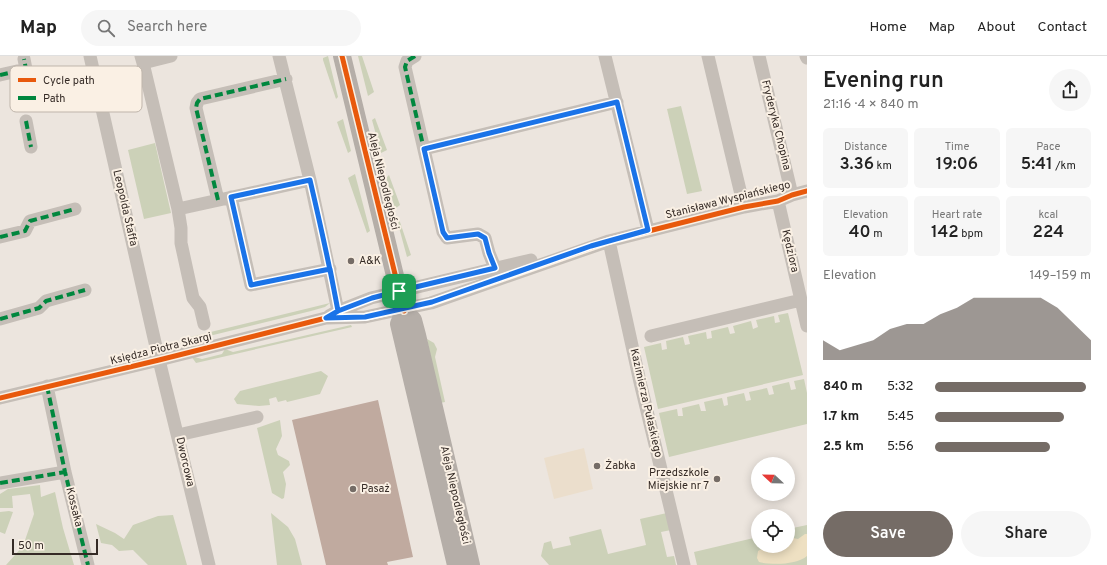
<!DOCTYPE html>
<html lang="en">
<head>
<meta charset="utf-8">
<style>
	:root { --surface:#fff; --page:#f6f6f6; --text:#222; --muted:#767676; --line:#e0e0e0; --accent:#756c66 }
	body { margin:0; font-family:Overpass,sans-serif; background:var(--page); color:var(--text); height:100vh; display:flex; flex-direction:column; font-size:15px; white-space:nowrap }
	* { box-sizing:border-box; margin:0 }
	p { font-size:13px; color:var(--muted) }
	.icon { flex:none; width:22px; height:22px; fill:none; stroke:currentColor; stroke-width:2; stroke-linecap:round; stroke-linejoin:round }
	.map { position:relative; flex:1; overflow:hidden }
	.details { display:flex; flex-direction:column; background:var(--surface); width:300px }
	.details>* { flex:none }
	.needle { width:26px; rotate:292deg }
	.buttons { position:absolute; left:751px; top:401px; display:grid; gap:8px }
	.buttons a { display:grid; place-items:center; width:44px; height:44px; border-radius:50%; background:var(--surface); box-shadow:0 2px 10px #0003; font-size:20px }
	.scale { position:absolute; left:12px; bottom:10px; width:86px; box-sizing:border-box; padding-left:4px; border:2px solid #352b26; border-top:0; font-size:11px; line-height:14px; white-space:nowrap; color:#352b26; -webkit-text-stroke:3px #faf0e4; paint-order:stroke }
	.pin { position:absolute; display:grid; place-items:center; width:34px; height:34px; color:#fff; margin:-17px; border-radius:8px; box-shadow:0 2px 6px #0006 }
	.round { display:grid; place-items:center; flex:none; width:42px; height:42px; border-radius:21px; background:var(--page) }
	.head { display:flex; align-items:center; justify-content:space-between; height:68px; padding:0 16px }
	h1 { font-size:22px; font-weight:600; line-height:30px }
	.figures { display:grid; grid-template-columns:repeat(3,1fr); gap:6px; height:68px; padding:4px 16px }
	.figures div { display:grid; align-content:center; border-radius:6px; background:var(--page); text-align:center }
	.figures b { font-size:17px; font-weight:600 }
	.figures small { font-size:11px; font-weight:400 }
	.figures p { font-size:11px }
	.chart { height:112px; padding:8px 16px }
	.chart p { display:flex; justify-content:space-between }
	.chart svg { width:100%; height:72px; margin-top:4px; fill:var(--accent); opacity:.7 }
	.button { display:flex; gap:8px; margin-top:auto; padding:8px 16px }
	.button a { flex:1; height:46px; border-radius:24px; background:var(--accent); color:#fff; font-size:16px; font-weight:600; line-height:46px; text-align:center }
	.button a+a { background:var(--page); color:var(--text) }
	ul { padding:0 16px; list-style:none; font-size:13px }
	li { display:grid; grid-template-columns:64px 48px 1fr; align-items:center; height:30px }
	li i { height:10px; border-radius:5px; background:var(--accent) }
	header { display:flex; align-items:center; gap:24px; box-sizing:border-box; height:56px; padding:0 20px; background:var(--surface); border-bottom:1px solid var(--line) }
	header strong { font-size:19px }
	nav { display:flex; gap:22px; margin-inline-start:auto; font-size:14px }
	.search { width:280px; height:36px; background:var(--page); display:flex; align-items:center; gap:10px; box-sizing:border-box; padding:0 14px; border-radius:22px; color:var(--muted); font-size:15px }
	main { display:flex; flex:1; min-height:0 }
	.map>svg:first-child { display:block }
	.green { fill:#ccd1b8 }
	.sand { fill:#eee0c2 }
	.plaza { fill:#ebdecc }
	.building { fill:#c0aa9f }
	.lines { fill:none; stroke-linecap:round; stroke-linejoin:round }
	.street { stroke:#c5beb7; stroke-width:13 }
	.secondary { stroke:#b5aea8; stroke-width:18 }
	.quiet { stroke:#00873e; stroke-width:4; stroke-dasharray:8 4; stroke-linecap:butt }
	.cycleway-casing { stroke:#faf0e4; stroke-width:8 }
	.cycleway { stroke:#e8590c; stroke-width:5 }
	.route-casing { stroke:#fff; stroke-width:8 }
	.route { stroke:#1a73e8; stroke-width:5 }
	.poi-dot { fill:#756c66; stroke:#faf0e4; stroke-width:1.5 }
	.labels { text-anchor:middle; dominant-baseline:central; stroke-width:4; stroke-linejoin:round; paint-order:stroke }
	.street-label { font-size:11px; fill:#352b26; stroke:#faf0e4 }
	.poi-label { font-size:11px; fill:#352b26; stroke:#faf0e4; text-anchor:start }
	.key { fill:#faf0e4; stroke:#bfb5ab; stroke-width:1 }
	.key-label { font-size:11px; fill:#352b26 }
</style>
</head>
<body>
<header>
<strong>Map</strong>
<div class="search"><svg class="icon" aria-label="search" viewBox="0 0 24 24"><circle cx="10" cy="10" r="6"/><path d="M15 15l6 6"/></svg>Search here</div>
<nav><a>Home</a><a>Map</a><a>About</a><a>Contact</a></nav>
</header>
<main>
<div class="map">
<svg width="807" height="509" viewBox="0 0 807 509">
	<rect width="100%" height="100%" fill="#ece5de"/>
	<path class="green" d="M 328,0 L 338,41 L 336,43 L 323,4 L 323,2 Z
		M 358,0 L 362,0 L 374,36 L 368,40 Z
		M 681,50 L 702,135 L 687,138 L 667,53 Z
		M 375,62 L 387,94 L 381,97 L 372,64 Z
		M 343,63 L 351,95 L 348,97 L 337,66 Z
		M 155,87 L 171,157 L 144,163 L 128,94 Z
		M 355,118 L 370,175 L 367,177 L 348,122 Z
		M 389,119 L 400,149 L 395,153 L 386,122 Z
		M 398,162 L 399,163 L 411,199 L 407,201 L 397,164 Z
		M 330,247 L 325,251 L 311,255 L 197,283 L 188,290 L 187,289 L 190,281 Z
		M 788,257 L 803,319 L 658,353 L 644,291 L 661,287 L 662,294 L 667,293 L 666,285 L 683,281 L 685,289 L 690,288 L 688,280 L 706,276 L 707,283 L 712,282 L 711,275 L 728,271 L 730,278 L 735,277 L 733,270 L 751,265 L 753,273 L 758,271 L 756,264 L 774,260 L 775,267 L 780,266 L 778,259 Z
		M 351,269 L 352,271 L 196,307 L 191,300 L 202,303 L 222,298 L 225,293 L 233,296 Z
		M 427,283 L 434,287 L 437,293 L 435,301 L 445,346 L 440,347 Z
		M 321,315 L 328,320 L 320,338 L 287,346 L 286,344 L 278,346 L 276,341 L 269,343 L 270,349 L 259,350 L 237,348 L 234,343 L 240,335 Z
		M 804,323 L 807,337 L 807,368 L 669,401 L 659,357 L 677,353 L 678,360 L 683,360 L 682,352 L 699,348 L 701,355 L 706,355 L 704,346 L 722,342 L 724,350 L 728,349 L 727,341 L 744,337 L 746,345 L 751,344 L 749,336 L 767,332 L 769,339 L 774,338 L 772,330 L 789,326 L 791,334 L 796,333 L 794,325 Z
		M 280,364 L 282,380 L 276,393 L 278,399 L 289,405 L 290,409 L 283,416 L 286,428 L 284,442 L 282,443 L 272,437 L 257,372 Z
		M 40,429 L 41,441 L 55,436 L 63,472 L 74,509 L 6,509 L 23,490 L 34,458 L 30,438 L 12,440 L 13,452 L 0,452 L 0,438 L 8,433 Z
		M 9,455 L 13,456 L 5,478 L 0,476 L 0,456 Z
		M 271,457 L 288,471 L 295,483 L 302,509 L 277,509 Z
		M 667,457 L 671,474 L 661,476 L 667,501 L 674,500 L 676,509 L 549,509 L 541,500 L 544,487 L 551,485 L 553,493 L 571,489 L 569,481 L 601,473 L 608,498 L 646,489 L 640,463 Z
		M 173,459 L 187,509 L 148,509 L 133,494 L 119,495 L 112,489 L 101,487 L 96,468 L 115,477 L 124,483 L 133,469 L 158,460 Z
		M 807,469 L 807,509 L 697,509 L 694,496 L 758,481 L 758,490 L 788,490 L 788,473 Z"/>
	<path class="sand" d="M 805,478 L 807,478 L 807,500 C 797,509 771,509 759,506 L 757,502 L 758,495 L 767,490 L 788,490 L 788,481 L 798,483 Z"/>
	<path class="plaza" d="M 584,392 L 593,433 L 554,443 L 544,402 Z"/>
	<path class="building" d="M 378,344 L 413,501 L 387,506 L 388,509 L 326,509 L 292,364 Z"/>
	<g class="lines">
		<path class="street" d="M 90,0 L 159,304 L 209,509
			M 141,0 L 143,7 L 171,0
			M 279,0 L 310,124 L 338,255
			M 415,0 L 407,5 L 405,11 L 443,176 L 447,182 L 478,178 L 485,182 L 489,197 L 495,212
			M 605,0 L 648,174
			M 708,0 L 744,151
			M 759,0 L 792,139
			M 806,0 L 807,2
			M 143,7 L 178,153 L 181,172 L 181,187 L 193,242 L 200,251 L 204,268
			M 0,19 L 26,13 L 24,3
			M 26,65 L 31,91
			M 424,93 L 617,46
			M 231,141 L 251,229 L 330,213
			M 218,144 L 196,52 L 197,47 L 200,43 L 286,23
			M 778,145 L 807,270
			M 178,153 L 310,124
			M 0,181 L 25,175 L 30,165 L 75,153
			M 609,185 L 640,326 L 684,509
			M 329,260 L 338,255 L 371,242 L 531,204
			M 0,263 L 39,252 L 46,245 L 85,234
			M 651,280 L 801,244
			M 47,330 L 65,416 L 88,509
			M 0,342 L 159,304 L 326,262 L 365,261 L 431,247 L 609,185 L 744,151 L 778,145 L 792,139 L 807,135
			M 178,379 L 257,361
			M 0,427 L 65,416"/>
		<path class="secondary" d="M 342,0 L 403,253 L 413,264 L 417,279 L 471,509
			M 404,255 L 399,268 L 456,509"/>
		<path class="quiet" d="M 415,0 L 407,5 L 405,11 L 443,176 L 447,182 L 478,178 L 485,182 L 489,197 L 495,212
			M 0,19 L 26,13 L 24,3
			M 26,65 L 31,91
			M 424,93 L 617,46
			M 231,141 L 251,229 L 330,213
			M 218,144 L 196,52 L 197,47 L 200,43 L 286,23
			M 0,181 L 25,175 L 30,165 L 75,153
			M 0,263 L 39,252 L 46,245 L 85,234
			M 47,330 L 65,416 L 88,509
			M 0,427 L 65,416"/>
		<g class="cycleway-casing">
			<path id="cycleway" d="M 342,0 L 404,255
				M 0,342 L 159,304 L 326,262 L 365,261 L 431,247 L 609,185 L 744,151 L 778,145 L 792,139 L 807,135"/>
		</g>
		<use href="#cycleway" class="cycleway"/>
	</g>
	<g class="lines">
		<g class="route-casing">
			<path id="route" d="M 399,235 L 372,242 L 338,255 L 330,213 L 251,229 L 231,141 L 310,124 C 320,167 330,211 338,255 L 326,262 L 365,261 L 432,246 L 591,190 L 648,174 L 617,46 L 424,93 L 443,176 L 447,182 L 478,178 L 485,182 L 489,197 L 495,212 L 399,235"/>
		</g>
		<use href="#route" class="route"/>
	</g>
	<g class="poi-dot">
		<circle cx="351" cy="205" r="4"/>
		<circle cx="597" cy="410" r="4"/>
		<circle cx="717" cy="423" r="4"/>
		<circle cx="353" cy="433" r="4"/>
	</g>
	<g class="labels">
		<g class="street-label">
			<text transform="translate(776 69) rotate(76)">Fryderyka Chopina</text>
			<text transform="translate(383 125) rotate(76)">Aleja Niepodległości</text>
			<text transform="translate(728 144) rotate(-14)">Stanisława Wyspiańskiego</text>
			<text transform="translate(125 152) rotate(77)">Leopolda Staffa</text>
			<text transform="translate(790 195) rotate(77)">Kędziora</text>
			<text transform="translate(161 293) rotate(-14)">Księdza Piotra Skargi</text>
			<text transform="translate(646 347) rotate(77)">Kazimierza Pułaskiego</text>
			<text transform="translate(185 406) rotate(77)">Dworcowa</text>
			<text transform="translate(455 439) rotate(77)">Aleja Niepodległości</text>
			<text transform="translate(74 451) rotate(76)">Kossaka</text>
		</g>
		<g class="poi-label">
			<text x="359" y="205">A&amp;K</text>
			<text x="605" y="410">Żabka</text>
			<text x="709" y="417" text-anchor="end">Przedszkole<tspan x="709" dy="13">Miejskie nr 7</tspan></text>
			<text x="361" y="433">Pasaż</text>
		</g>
	</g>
	<rect x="10" y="10" width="132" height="46" rx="6" class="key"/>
	<rect x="18" y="22" width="18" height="4" fill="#e8590c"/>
	<rect x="18" y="40" width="18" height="4" fill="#00873e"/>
	<g class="key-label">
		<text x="43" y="28">Cycle path</text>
		<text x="43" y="46">Path</text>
	</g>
</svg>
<div class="buttons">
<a><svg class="needle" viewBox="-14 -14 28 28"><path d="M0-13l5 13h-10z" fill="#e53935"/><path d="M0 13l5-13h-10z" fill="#767676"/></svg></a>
<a><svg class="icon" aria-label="locate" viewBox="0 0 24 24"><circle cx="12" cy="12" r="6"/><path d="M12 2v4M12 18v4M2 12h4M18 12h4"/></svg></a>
</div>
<div class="scale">50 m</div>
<div class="pin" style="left:399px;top:235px;background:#1e9e55"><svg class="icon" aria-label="arrive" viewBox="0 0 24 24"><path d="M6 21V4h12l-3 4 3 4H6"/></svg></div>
</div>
<section class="details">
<div class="head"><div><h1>Evening run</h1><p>21:16 · 4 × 840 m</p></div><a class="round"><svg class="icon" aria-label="share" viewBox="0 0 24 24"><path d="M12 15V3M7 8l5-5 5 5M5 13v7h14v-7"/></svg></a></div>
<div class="figures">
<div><p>Distance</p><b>3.36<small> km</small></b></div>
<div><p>Time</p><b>19:06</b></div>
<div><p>Pace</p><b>5:41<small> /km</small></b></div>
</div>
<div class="figures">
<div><p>Elevation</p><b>40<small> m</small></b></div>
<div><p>Heart rate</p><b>142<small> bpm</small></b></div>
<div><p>kcal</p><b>224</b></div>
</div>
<div class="chart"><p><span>Elevation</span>149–159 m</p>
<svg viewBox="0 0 160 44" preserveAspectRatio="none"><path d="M0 44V32L10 38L20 35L30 32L40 25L50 22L60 22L70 16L80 12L90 6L100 6L110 6L120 6L130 6L140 12L150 22L160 32V44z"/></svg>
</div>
<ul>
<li><b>840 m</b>5:32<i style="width:97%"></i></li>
<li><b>1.7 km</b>5:45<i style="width:83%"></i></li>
<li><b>2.5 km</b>5:56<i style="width:74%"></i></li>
</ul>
<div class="button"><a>Save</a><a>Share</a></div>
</section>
</main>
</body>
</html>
